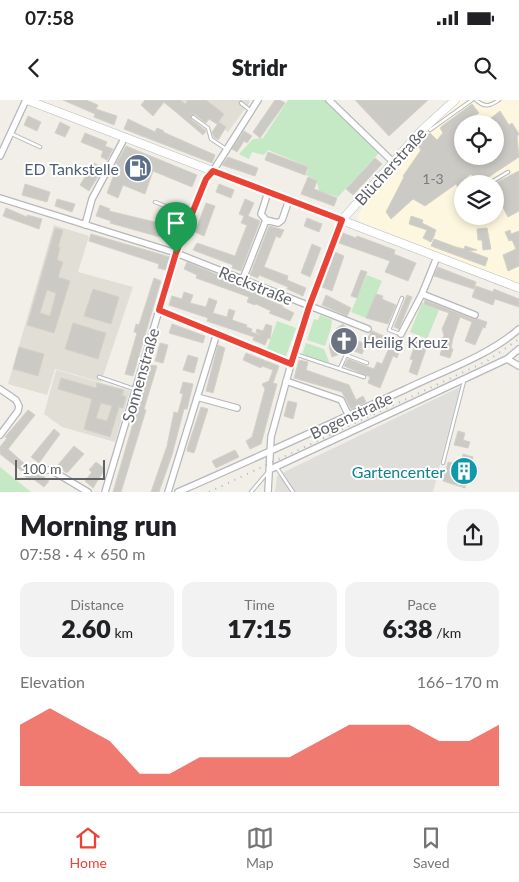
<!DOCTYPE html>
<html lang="en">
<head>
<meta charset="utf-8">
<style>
	:root { --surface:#fff; --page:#f2f2f2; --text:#202124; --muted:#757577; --line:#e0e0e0; --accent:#ea4335 }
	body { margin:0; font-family:Lato,sans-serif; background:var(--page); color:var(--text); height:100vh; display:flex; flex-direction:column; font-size:19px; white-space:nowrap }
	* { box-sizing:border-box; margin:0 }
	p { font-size:16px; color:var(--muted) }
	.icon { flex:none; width:28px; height:28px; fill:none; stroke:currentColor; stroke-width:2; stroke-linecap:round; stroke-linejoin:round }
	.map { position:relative; height:392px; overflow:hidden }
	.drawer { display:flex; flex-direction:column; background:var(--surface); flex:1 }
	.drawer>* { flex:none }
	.buttons { position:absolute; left:454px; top:15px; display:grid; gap:10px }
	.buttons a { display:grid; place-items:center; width:50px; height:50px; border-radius:50%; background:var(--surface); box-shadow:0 2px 8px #0003; font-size:25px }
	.scale { position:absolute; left:15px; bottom:12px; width:90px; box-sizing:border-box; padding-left:5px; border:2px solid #5f6368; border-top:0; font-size:14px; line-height:18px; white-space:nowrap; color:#5f6368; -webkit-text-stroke:4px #fff; paint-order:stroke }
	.pin { position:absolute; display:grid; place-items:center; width:42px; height:42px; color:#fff; margin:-51px -21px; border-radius:50% 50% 50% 0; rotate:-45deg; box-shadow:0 0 5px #0007 }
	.pin .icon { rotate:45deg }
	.round { display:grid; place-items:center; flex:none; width:52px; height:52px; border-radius:20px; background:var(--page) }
	.summary { display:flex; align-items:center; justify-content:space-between; height:85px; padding:0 20px }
	h1 { font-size:28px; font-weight:800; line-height:38px }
	.figures { display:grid; grid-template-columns:repeat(3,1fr); gap:8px; height:85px; padding:5px 20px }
	.figures div { display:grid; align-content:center; border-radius:12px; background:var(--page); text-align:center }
	.figures b { font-size:25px; font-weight:800 }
	.figures small { font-size:14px; font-weight:400 }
	.figures p { font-size:14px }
	.chart { height:140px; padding:10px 20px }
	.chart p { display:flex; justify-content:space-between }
	.chart svg { width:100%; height:90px; margin-top:5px; fill:var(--accent); opacity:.7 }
	.status { display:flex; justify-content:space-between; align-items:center; height:35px; padding:0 25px; background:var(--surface); direction:ltr }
	.status svg { height:14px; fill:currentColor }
	header { display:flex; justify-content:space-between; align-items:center; height:65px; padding:0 20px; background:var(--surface); font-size:22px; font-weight:800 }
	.menu { display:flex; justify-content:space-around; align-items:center; height:70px; border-top:1px solid var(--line); background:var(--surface); font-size:14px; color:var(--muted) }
	.menu a { display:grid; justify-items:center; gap:2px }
	.menu .selected { color:var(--accent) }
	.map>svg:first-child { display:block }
	.commercial { fill:#fef7e0; fill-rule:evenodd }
	.industrial { fill:#e0deda }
	.education { fill:#e1ded6 }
	.green { fill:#c5e8c5 }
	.building { fill:#cccac5; stroke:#d6d1c6; fill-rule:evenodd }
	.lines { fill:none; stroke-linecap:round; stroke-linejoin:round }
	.lane-casing { stroke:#b5b8bc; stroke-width:4.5 }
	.street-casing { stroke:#b5b8bc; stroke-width:8 }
	.secondary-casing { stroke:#b6babf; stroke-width:9 }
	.lane { stroke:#fff; stroke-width:2.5 }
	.street { stroke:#fff; stroke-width:5.5 }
	.secondary { stroke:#fff; stroke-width:8 }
	.rail { stroke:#b6b7b8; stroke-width:2; stroke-dasharray:1 6; stroke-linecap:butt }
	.route-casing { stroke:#fff; stroke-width:10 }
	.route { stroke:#ea4335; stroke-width:6 }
	.labels { text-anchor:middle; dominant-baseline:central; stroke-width:4; stroke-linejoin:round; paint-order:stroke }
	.number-label { font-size:14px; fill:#7a7d7f }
	.street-label { font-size:16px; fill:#5f6368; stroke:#fff }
	.service-label { font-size:16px; fill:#4e5e75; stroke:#fff; text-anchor:end }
	.worship-label { font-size:16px; fill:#5b616d; stroke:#fff; text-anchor:start }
	.culture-label { font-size:16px; fill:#0d838f; stroke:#fff; text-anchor:end }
</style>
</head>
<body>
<div class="status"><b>07:58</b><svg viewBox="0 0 49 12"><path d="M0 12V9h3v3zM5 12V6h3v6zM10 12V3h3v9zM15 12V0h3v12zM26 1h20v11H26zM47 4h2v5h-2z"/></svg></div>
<header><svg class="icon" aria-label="back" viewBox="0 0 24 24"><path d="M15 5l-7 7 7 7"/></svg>Stridr<svg class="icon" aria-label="search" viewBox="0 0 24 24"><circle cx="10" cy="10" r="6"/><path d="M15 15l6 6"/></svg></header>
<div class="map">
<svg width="519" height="392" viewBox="0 0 519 392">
	<rect width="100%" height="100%" fill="#f1efe8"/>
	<path class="commercial" d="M 459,0 L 519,0 L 519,184 L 360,122 L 357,117 L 384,72 ZM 462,24 L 495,24 L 495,56 L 462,56 ZM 462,84 L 495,84 L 495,116 L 462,116 Z"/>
	<path class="industrial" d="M 460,287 L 433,392 L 275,392 L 277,376 L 286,371 Z"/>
	<path class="education" d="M 160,0 L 248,0 L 250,2 L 228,32 L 197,9 L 187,21 Z
		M 54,125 L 89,136 L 78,172 L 133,187 L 101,282 L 55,269 L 47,295 L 8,284 Z
		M 56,270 L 130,291 L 115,342 L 62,327 L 44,314 Z"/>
	<path class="green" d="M 288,0 L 326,0 L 379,53 L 338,97 L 319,91 L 317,81 L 306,75 L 309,67 L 268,50 L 264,55 L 252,52 L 249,59 L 239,54 L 253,39 L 263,38 Z
		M 367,175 L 382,181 L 366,218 L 351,212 Z
		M 422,203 L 439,210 L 427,239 L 410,232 Z
		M 320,215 L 332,220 L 331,228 L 325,246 L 307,240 L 314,219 L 318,220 Z
		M 277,221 L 296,228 L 286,256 L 267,249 Z
		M 306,243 L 324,249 L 330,264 L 302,255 Z
		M 0,367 L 31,392 L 0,392 Z"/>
	<path class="building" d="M 63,0 L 86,0 L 98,5 L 96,9 L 117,16 L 114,25 L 94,17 L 95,14 Z
		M 145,0 L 180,0 L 185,4 L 188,0 L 206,0 L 224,14 L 217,24 L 209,19 L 206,23 L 194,14 L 191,15 L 191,19 L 206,31 L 203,35 L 164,2 L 153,16 L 141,5 Z
		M 275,0 L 280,0 L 285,3 L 260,38 L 253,32 Z
		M 355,0 L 428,0 L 389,36 Z
		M 472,4 L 479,13 L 462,24 L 462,56 L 495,56 L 495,24 L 489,24 L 491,18 L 500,11 L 509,25 L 512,23 L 519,34 L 517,37 L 519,57 L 478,84 L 471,74 L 463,80 L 465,84 L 462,84 L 462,94 L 456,84 L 425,106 L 413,99 L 391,119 L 386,112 L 404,77 L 403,76 L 421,50 L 418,46 L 430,33 L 437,40 L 443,33 L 440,28 L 442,26 Z
		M 28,16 L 41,22 L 37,31 L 24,25 Z
		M 128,19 L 155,32 L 157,28 L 164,31 L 163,32 L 215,55 L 212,63 L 124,29 Z
		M 60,22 L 70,27 L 65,37 L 55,33 Z
		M 219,22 L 226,27 L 218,40 L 214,37 L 212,32 Z
		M 244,31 L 252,36 L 247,43 L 244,41 L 237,52 L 232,49 Z
		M 85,33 L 107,42 L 105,46 L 113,49 L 107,60 L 101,57 L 103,51 L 81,42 Z
		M 126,46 L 197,75 L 192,87 L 153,71 L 145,94 L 123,85 L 118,98 L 107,93 L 118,64 L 116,64 Z
		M 268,52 L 308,67 L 305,75 L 265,60 Z
		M 228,57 L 258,68 L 255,76 L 222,65 Z
		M 375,58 L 382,64 L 353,95 L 346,89 Z
		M 94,63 L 103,68 L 89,91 L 80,85 Z
		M 519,71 L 519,111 L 508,117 L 498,98 L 495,100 L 495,83 Z
		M 308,77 L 317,81 L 314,89 L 337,98 L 334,106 L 301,94 Z
		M 25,84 L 50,92 L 47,102 L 22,95 Z
		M 219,84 L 234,90 L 231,98 L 216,92 Z
		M 57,99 L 75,104 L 72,112 L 55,106 Z
		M 245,99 L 254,103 L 248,116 L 260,121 L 241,171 L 232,168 L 233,165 L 193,150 L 197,143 L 235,156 L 247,125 L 241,123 L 244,116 L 239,114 Z
		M 206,103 L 215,106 L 204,136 L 195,132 Z
		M 100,105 L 110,109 L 109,111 L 163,124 L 160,137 L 110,123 L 111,121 L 96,116 Z
		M 6,108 L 27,117 L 27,115 L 42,119 L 39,129 L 3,116 Z
		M 411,116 L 423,120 L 422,123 L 436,130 L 435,133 L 433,132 L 435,134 L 431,142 L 423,138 L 427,130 L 409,124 Z
		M 307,118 L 322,124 L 319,132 L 304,126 Z
		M 269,126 L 284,130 L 280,138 L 276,136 L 264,167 L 288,176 L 287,180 L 306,188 L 303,196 L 287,189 L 288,187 L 259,175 L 258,178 L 250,175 Z
		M 55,128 L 63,130 L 58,147 L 60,147 L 57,160 L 63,162 L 58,177 L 70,181 L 54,233 L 27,225 ZM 47,190 L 56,193 L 50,216 L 40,213 Z
		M 487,128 L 491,149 L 483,150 L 482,140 L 478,140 L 477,129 Z
		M 510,130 L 511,134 L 519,131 L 519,166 L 508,171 L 503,155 L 516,149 L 512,140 L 509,141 L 505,132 Z
		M 343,133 L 356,138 L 357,136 L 395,150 L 394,154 L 416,163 L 408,181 L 385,172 L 390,161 L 339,143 Z
		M 91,134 L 170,157 L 166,170 L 158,168 L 159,164 L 89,141 Z
		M 434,139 L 456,147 L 464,149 L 465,146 L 477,150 L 469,151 L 488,158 L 485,166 L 431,146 Z
		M 312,144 L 321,148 L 310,177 L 301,173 Z
		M 335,152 L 344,156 L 332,191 L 322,187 Z
		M 187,162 L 260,193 L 259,196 L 283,206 L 282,207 L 294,213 L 290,221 L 269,213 L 271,211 L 256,204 L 255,205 L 247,202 L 249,197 L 196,178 L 197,175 L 184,169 Z
		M 438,167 L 476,182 L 474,189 L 434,176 Z
		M 361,170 L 367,172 L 357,198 L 351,196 Z
		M 154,178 L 161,181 L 133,276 L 125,274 L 137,233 L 134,232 L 136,224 L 139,225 Z
		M 476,186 L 493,192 L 494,189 L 519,199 L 519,207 L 495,199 L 493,205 L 472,197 Z
		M 93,189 L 119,197 L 111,224 L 84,216 Z
		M 184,192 L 193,195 L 190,203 L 206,207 L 209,198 L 217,201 L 213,213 L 227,217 L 229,209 L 235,211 L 232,220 L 247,225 L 246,227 L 252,229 L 251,232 L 261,235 L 256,232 L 257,229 L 263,231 L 266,224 L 272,226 L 270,239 L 268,238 L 265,245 L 253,240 L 254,237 L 207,221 L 208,218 L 169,205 L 172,196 L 182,199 Z
		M 376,194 L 383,196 L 382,199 L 396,205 L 388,224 L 366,218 Z
		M 326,195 L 351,208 L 347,216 L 322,205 Z
		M 407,195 L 412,197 L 399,229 L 394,227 Z
		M 425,200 L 473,219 L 478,219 L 487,222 L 485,228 L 483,227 L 475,245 L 465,241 L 472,222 L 460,217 L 453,238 L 451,248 L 453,249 L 450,258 L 440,255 L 443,245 L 440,245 L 444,235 L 442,229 L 449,213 L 424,204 Z
		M 73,223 L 106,233 L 98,259 L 65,249 Z
		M 172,224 L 205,236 L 203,243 L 169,233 Z
		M 343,224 L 355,240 L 366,244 L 362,254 L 351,250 L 332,257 L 329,247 L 332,237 L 337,228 Z
		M 372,231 L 399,242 L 395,251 L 399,252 L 397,258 L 393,256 L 380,288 L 368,283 L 370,277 L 344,266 L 348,259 L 374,269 L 377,262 L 382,264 L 389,248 L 367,239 Z
		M 417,239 L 428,243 L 417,275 L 409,272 L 413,260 L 410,259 Z
		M 160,243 L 168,245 L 163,263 L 155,261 Z
		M 218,245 L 225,248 L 213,293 L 206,291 Z
		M 19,247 L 44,254 L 38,276 L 13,269 Z
		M 246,253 L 279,266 L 273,283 L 277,284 L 261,344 L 250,349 L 246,341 L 252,337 L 265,289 L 262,284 L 269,281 L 273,270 L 262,266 L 261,268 L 243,260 Z
		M 188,255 L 198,258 L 194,273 L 183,270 Z
		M 299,260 L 308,262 L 306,270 L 349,285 L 356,300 L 363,296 L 366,302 L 351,309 L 342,292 L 294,278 Z
		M 150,265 L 157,266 L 144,309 L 146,310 L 121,392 L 113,392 Z
		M 61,278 L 96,288 L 97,283 L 124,290 L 122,295 L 126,297 L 123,308 L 119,307 L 110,337 L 84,329 L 92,299 L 58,289 ZM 101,303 L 112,306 L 107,321 L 96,318 Z
		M 183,282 L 193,284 L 187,309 L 184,309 L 172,355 L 159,392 L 151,392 L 167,346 L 174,312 L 178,313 L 183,294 L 180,293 Z
		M 288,301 L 297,303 L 293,319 L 284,316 Z
		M 201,307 L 208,309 L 194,353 L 187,351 L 187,349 Z
		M 28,310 L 35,315 L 8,349 L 36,374 L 42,375 L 49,381 L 44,387 L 32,378 L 30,380 L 22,374 L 23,372 L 0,354 L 0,347 L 7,338 L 5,337 Z
		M 54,329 L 60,334 L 39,363 L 31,357 Z
		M 458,331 L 465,333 L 463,340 L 470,342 L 468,348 L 454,345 Z
		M 74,346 L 84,354 L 67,373 L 57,366 Z
		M 235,350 L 239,357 L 216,368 L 212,361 Z
		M 463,354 L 473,357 L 465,388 L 443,381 L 448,362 L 461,365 Z
		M 96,362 L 105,369 L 93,388 L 85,381 L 92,372 L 89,370 Z"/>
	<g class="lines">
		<g class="lane-casing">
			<path id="lane" d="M 476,0 C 485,8 490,6 499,0
				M 241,3 L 251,11
				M 193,17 L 208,28 L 211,39 L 226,49
				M 430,30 L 472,0
				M 12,34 L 40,47
				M 488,84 L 508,72
				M 155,102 L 191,116
				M 400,234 L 389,230 L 402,198
				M 295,254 L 364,277
				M 340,268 L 346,255 L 367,263
				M 99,277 L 134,289
				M 443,363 L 464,281
				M 277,368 L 293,392
				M 251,392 L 268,372"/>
		</g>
		<g class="street-casing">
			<path id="street" d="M 329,0 L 392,61
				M 0,56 L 26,0
				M 0,98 L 176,153 L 368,229
				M 266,120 L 278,123 L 282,120 L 289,100
				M 85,125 L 92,99 L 125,37
				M 243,179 L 266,120 L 261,114 L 268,92
				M 422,194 L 475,215
				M 159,210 L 291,264
				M 401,234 L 422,194 L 437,157
				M 507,259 L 519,266
				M 286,281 L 341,300 L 349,316
				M 0,289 L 16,300 L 19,306 L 18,311 L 0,335
				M 197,297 L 237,308
				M 271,369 L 507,259 L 519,249
				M 39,370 L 51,370 L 88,392
				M 105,392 L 176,153 L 206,79 L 213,71 L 258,0
				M 168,392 L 217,233
				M 178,392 C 254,359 330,324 406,289 C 443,271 488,256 519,229
				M 268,392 L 271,337 L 291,264 L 309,207 L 342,120"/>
		</g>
		<g class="secondary-casing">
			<path id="secondary" d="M 27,0 L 519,188
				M 342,120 L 421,31 L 455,0"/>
		</g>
		<use href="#lane" class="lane"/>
		<use href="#street" class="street"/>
		<use href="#secondary" class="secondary"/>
		<path class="rail" d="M 209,392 L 487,261 L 519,239"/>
	</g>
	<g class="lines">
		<g class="route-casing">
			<path id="route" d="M 213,71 L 342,120 L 309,207 L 291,264 L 159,210 L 176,153 L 206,79 Z"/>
		</g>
		<use href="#route" class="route"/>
	</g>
	<defs>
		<g id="fuel-disc" transform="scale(1.4375)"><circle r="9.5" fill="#5c6f8a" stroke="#fff"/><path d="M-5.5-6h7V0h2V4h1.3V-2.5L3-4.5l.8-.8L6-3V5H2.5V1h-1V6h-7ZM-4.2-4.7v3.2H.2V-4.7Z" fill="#fff"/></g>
		<g id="church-disc" transform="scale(1.4375)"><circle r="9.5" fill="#6b7280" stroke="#fff"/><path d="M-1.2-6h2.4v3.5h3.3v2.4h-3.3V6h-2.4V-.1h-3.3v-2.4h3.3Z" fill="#fff"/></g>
		<g id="building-disc" transform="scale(1.4375)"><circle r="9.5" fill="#0f9aa8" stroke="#fff"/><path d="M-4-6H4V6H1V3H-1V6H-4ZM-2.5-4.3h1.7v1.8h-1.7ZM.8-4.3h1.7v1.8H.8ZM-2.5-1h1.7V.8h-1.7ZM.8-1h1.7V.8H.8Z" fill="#fff"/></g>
	</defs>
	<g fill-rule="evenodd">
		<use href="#fuel-disc" x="138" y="68"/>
		<use href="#church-disc" x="344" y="241"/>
		<use href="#building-disc" x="464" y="371"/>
	</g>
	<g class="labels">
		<g class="number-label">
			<text x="433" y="78">1-3</text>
		</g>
		<g class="street-label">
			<text transform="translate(390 66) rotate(-48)">Blücherstraße</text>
			<text transform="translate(256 185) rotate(22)">Reckstraße</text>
			<text transform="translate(140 275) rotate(-74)">Sonnenstraße</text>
			<text transform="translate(351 315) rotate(-25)">Bogenstraße</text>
		</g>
		<g class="service-label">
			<text x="119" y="68">ED Tankstelle</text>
		</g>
		<g class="worship-label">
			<text x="363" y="241">Heilig Kreuz</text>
		</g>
		<g class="culture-label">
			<text x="445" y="371">Gartencenter</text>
		</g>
	</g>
</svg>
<div class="buttons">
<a><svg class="icon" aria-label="locate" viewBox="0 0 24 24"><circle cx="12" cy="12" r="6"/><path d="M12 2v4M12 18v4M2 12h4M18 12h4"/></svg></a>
<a><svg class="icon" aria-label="layers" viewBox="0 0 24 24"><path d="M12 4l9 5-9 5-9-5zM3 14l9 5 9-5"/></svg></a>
</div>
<div class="scale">100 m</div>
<div class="pin" style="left:176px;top:153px;background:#1e9e55"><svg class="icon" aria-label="arrive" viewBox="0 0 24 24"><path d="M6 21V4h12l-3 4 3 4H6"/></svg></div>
</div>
<section class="drawer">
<div class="summary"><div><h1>Morning run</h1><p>07:58 · 4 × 650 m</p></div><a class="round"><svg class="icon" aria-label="share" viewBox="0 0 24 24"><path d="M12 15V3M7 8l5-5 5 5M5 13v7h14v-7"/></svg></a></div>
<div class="figures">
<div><p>Distance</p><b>2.60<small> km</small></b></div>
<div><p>Time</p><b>17:15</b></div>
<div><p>Pace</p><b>6:38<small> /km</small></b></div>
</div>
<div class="chart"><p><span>Elevation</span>166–170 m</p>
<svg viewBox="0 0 160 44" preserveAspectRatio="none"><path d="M0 44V14L10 6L20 14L30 22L40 38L50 38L60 30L70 30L80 30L90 30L100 22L110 14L120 14L130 14L140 22L150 22L160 14V44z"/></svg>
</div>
</section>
<nav class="menu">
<a class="selected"><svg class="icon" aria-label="home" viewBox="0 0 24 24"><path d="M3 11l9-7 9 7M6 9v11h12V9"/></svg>Home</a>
<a><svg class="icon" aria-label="map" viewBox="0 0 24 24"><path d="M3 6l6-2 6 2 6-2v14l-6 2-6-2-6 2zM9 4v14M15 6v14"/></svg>Map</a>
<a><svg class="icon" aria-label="saved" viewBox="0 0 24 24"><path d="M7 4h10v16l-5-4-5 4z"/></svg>Saved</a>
</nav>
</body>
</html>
